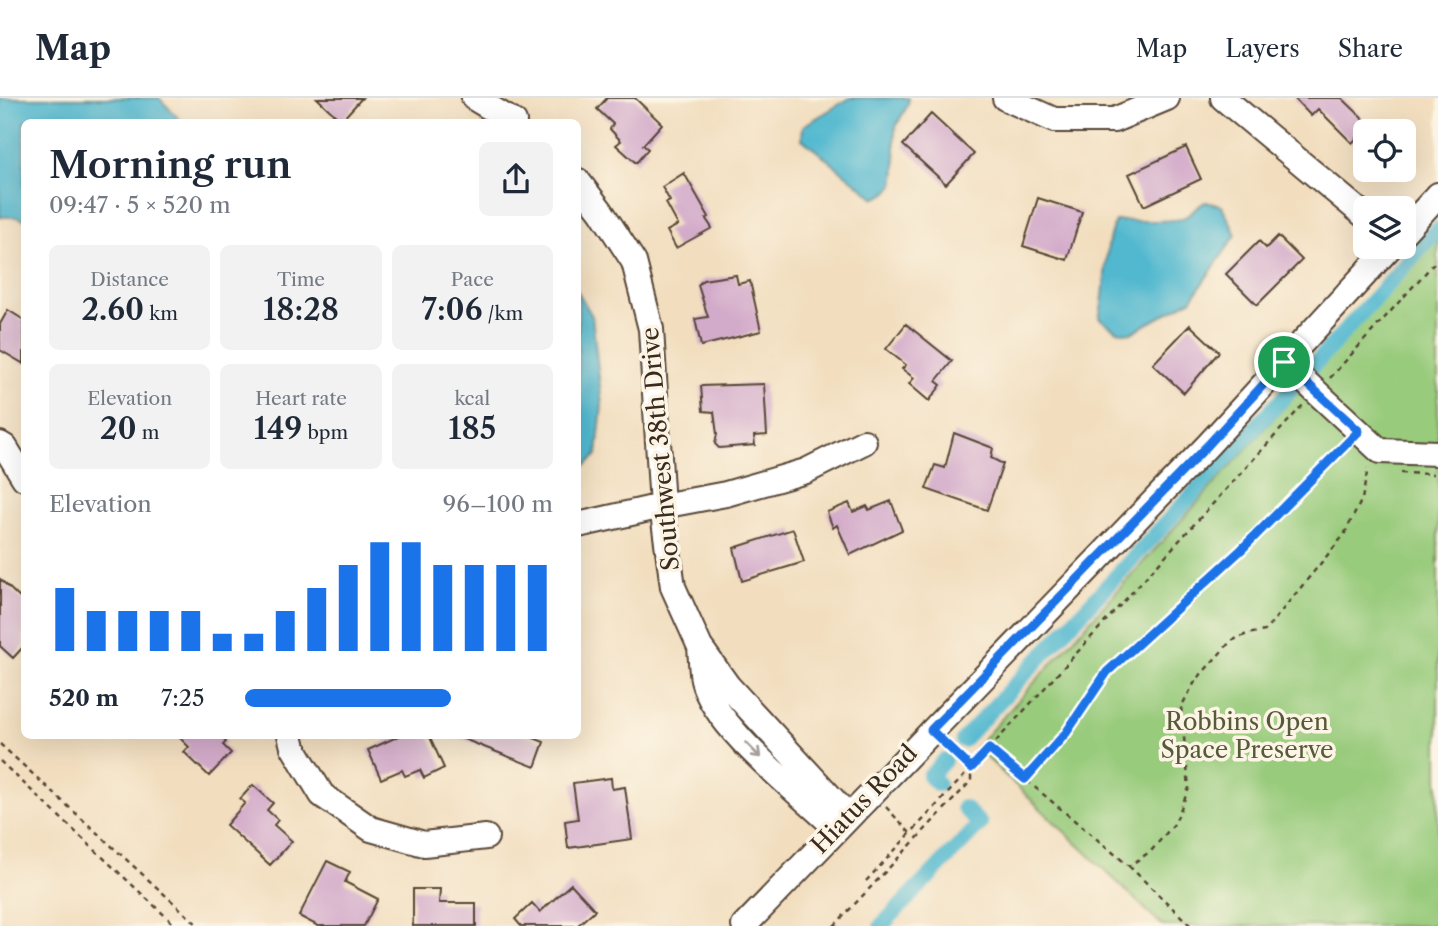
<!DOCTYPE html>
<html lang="en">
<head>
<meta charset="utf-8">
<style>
	:root { --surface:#fff; --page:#f2f2f3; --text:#1f2937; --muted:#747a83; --line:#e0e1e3; --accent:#1a73e8 }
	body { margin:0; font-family:"Libre Caslon Text",serif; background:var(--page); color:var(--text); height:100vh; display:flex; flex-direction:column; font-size:26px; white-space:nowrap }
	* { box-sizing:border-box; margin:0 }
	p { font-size:23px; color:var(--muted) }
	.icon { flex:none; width:38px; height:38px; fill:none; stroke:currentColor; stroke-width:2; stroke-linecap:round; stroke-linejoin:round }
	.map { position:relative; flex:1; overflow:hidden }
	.panel { position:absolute; left:21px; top:21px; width:560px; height:620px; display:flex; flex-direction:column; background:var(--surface); border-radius:10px; box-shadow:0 7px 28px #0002 }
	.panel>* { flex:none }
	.buttons { position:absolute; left:1353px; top:21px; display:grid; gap:14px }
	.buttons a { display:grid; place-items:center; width:63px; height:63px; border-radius:10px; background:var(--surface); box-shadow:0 7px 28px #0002; font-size:35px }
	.pin { position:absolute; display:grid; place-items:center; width:60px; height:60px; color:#fff; margin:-30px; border:4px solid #fff; border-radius:50%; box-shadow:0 2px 7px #0007 }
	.round { display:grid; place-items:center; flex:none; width:74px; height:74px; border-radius:10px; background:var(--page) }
	.head { display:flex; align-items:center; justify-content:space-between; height:119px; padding:0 28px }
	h1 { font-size:38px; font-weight:600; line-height:52px }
	.metrics { display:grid; grid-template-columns:repeat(3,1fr); gap:10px; height:119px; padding:7px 28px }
	.metrics div { display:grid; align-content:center; border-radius:10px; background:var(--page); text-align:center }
	.metrics b { font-size:30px; font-weight:600 }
	.metrics small { font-size:19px; font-weight:400 }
	.metrics p { font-size:19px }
	.chart { height:196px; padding:14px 28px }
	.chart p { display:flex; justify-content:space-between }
	.chart svg { width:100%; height:126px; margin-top:7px; stroke:var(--accent); stroke-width:6 }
	ul { padding:0 28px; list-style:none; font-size:23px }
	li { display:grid; grid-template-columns:112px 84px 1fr; align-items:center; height:52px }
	li i { height:18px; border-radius:9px; background:var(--accent) }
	header { display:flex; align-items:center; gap:42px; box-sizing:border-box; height:98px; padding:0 35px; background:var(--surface); border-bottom:2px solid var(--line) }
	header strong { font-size:33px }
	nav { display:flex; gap:38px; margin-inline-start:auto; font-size:24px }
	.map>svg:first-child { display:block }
	.green { fill:#98cb7c; stroke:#6a7a4d; stroke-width:2 }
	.water { fill:#51b8cf; stroke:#467176; stroke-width:2 }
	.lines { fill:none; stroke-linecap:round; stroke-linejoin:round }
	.canal { stroke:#51b8cf; stroke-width:16 }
	.building { fill:#d3abca }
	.minor-casing { stroke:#564536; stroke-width:28 }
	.path { stroke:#564536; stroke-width:2.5; stroke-dasharray:5 5; stroke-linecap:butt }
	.minor { stroke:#fff; stroke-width:24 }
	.oneway { stroke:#a79f9a }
	.route-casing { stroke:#fff; stroke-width:14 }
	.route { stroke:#1a73e8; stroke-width:9 }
	.labels { text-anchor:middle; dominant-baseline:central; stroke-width:7; stroke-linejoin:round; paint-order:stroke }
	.street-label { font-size:24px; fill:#3b2a1e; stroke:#fcf5e5 }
	.park-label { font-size:24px; fill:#575a3a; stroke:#fcf5e5 }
</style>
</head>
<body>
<header>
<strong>Map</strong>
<nav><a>Map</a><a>Layers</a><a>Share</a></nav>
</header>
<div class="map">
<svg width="1438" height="828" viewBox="0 0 1438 828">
	<rect width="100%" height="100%" fill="#fcf5e5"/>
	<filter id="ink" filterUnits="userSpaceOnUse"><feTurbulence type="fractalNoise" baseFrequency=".0143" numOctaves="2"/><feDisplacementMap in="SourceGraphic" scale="14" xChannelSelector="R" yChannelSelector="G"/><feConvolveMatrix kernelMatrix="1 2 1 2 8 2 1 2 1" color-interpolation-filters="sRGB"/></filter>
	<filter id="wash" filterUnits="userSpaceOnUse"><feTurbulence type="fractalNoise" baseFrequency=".00686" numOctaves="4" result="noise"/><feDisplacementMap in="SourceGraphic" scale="28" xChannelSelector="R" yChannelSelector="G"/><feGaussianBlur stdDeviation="1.57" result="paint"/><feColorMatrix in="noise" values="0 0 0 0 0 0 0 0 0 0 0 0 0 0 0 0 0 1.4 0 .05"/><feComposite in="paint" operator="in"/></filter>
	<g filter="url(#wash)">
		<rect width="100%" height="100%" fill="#f2debf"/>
		<path class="green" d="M 1438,139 L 1438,828 L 1163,828 L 976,649 Z"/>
		<path class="water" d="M 0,0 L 159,0 L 182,24 L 24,24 L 24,122 L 18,119 L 0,119 Z
			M 850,0 L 909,0 C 908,14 896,21 895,34 C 892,58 907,93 875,100 L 802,41 L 803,28 Z
			M 1206,104 L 1222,108 L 1236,137 L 1191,202 L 1131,235 L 1117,233 L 1099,220 C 1108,188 1102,153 1115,123 C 1129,122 1175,125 1183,120 C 1192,116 1196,108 1206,104 Z
			M 578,194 L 592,218 L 602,307 L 597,357 L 578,374 Z"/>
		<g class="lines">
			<path class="canal" d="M 1311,270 L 1438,131
				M 963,642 L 1293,289
				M 938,686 L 930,678 L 944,663
				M 881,828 L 980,726 L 964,710"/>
		</g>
		<g id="blocks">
			<path class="building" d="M 317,0 L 362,0 L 341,23 Z
				M 607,0 L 635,0 L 662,26 L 643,47 L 648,51 L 636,65 L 616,47 L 621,43 L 610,31 L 613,26 L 597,11 Z
				M 1294,0 L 1342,0 L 1370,27 L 1352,45 L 1318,11 L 1311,18 Z
				M 931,16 L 974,56 L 946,86 L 903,47 Z
				M 1186,49 L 1201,81 L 1144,108 L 1129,76 Z
				M 684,75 L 709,119 L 706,121 L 712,130 L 676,150 L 667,133 L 678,127 L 666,105 L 670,103 L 662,89 Z
				M 1038,100 L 1082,114 L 1067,162 L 1023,148 Z
				M 1278,138 L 1302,162 L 1257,207 L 1226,176 L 1259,143 L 1266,150 Z
				M 736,177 L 738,186 L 750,183 L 761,233 L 701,248 L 695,221 L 708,219 L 698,187 L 703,182 Z
				M 8,212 L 24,222 L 24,266 L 0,252 L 0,226 Z
				M 906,226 L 952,263 L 936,283 L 941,287 L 929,303 L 909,286 L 914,280 L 902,271 L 906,267 L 886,251 Z
				M 1190,227 L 1219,254 L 1184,295 L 1153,266 Z
				M 764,286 L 767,337 L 754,338 L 755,347 L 719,350 L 715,346 L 717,336 L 714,314 L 703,313 L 701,288 Z
				M 954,335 L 993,350 L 991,360 L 1003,366 L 987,412 L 926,391 L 935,367 L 945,370 Z
				M 891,403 L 902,432 L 850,457 L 837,427 L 833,430 L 827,414 L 849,405 L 853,414 L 867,408 L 869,412 Z
				M 793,431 L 804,464 L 742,483 L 734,450 Z
				M 0,481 L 24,504 L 24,548 L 13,560 L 0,548 Z
				M 177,637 L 219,637 L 226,644 L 223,647 L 231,655 L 209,678 L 184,654 L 189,649 Z
				M 401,637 L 429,637 L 444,670 L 424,680 L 420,672 L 405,678 L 402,672 L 381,681 L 368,652 Z
				M 526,637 L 544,644 L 535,669 L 456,638 Z
				M 611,680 L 612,691 L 625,689 L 632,741 L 568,750 L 565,723 L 578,721 L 573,685 Z
				M 253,687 L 273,705 L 267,712 L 278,722 L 274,727 L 292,743 L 270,767 L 226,727 L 245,705 L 240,701 Z
				M 327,763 L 350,774 L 345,784 L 378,801 L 364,828 L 318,828 L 299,818 Z
				M 571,786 L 595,812 L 577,828 L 521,828 L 515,821 L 532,805 L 540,814 Z
				M 413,791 L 440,791 L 439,805 L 476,805 L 476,828 L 413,828 Z"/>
		</g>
	</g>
	<g filter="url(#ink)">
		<use href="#blocks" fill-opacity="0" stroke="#564536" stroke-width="2"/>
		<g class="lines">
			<g class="minor-casing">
				<path id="minor" d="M 474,0 L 514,24
					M 1005,0 L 1054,22 L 1114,22 L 1167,0
					M 1223,0 L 1365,118
					M 578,83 L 601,113 L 634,164 L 651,231 L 662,408 L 673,489 L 700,549 L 728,588 L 848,718
					M 1404,134 L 1438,97
					M 1284,264 L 1380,353 L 1438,355
					M 0,346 L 5,349 L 24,380
					M 578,427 L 662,408 L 726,396 L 806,373 L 864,344
					M 700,549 C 701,560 701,571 703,582 C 714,630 800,695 836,730
					M 290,637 L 293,649 L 322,697 L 371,731 L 424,746 L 486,739
					M 744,828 L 1208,347 L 1390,149"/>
			</g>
			<path class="path" d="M 1330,280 L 1438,161
				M 1401,375 L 1433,376
				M 0,646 L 199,828
				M 989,651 L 1303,307
				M 0,663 L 176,828
				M 1025,681 L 1066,635 L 1107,574 L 1241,452 L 1344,349
				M 886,709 L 910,735
				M 1129,768 L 1191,828
				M 866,783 L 989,651 L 1129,768 L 1151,753 L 1175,725 L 1189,690 L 1181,609 L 1196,582 L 1231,543 L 1247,536 L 1265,533 L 1344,437 L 1362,401 L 1368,370
				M 834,828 L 971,683 L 971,670 L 948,648"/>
			<use href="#minor" class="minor"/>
		</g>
		<defs><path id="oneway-shaft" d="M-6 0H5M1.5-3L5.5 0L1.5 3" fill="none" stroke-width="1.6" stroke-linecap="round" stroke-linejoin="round" transform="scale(1.75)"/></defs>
		<use class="oneway" href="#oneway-shaft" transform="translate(753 652) rotate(45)"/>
	</g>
	<g class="lines" filter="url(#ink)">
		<g class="route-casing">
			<path id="route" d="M 1284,264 L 1359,333 L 1241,452 L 1107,574 L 1066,635 L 1025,681 L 989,651 L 971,670 L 931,632 L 1208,347 Z"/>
		</g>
		<use href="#route" class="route"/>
	</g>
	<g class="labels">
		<g class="street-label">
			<text transform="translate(660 351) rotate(-95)">Southwest 38th Drive</text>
			<text transform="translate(864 701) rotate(-46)">Hiatus Road</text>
		</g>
		<g class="park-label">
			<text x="1247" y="623">Robbins Open<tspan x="1247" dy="28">Space Preserve</tspan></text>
		</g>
	</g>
</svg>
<div class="buttons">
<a><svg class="icon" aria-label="locate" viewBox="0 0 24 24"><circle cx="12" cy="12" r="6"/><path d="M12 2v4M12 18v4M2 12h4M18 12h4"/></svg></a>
<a><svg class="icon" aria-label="layers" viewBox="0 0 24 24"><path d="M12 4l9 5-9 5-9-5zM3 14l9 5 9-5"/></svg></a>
</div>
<div class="pin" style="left:1284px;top:264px;background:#1e9e55"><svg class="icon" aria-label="arrive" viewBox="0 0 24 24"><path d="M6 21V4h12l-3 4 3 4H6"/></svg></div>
<section class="panel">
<div class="head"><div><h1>Morning run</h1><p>09:47 · 5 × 520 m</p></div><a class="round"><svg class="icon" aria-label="share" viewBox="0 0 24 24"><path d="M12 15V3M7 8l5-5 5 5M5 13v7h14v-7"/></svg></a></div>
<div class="metrics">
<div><p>Distance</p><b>2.60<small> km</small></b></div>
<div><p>Time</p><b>18:28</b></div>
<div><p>Pace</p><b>7:06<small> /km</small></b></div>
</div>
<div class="metrics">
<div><p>Elevation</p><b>20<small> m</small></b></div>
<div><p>Heart rate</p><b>149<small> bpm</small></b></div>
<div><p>kcal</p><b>185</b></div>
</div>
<div class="chart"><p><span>Elevation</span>96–100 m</p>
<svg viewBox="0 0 160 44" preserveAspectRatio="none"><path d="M5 44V22M15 44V30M25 44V30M35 44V30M45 44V30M55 44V38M65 44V38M75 44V30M85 44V22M95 44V14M105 44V6M115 44V6M125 44V14M135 44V14M145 44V14M155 44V14"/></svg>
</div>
<ul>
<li><b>520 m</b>7:25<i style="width:67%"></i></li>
</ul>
</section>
</div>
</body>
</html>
